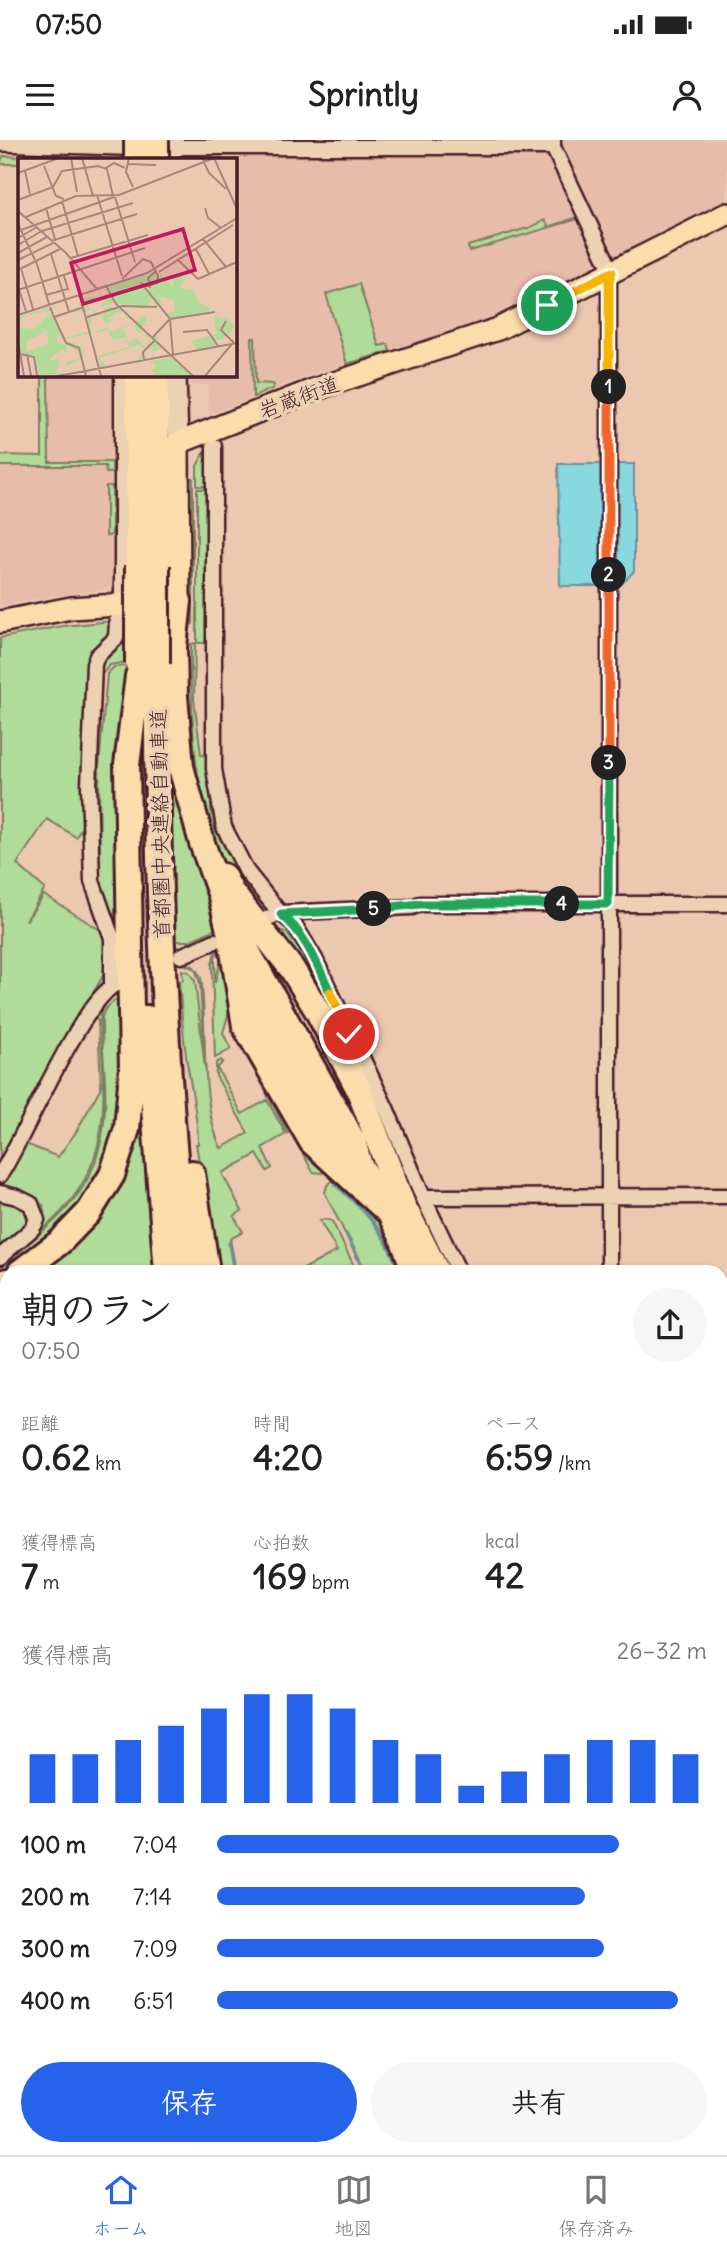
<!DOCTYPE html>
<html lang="ja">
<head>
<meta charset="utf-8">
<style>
	:root { --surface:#fff; --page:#f6f6f6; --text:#222; --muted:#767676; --line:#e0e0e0; --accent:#2563eb }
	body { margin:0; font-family:Delius,"Klee One",sans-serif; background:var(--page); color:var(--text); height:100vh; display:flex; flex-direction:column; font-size:26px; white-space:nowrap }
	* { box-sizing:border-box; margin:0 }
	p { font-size:23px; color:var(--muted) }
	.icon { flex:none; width:38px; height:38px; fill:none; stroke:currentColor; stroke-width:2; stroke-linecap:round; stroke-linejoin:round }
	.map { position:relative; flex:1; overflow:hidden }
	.details { position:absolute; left:0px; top:1125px; width:728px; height:891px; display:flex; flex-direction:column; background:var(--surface); border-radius:21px 21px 0 0; box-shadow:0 2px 5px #0004 }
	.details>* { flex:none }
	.pin { position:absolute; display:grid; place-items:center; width:60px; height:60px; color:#fff; margin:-30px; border:4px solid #fff; border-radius:50%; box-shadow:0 2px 7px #0007 }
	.km { position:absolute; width:35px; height:35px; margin:-18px; border-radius:50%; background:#222; color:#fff; font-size:19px; line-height:35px; text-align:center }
	.round { display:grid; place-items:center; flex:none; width:74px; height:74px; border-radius:37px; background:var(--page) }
	.overview { display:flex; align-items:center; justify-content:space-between; height:119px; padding:0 21px }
	h1 { font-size:38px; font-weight:800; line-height:52px }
	.figures { display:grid; grid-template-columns:repeat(3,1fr); gap:10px; height:119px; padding:7px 21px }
	.figures div { display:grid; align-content:center }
	.figures b { font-size:35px; font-weight:800 }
	.figures small { font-size:19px; font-weight:400 }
	.figures p { font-size:19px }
	.chart { height:196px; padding:14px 21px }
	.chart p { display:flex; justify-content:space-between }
	.chart svg { width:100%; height:126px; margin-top:7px; stroke:var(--accent); stroke-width:6 }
	.button { display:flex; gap:14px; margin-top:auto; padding:14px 21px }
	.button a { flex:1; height:80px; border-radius:42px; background:var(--accent); color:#fff; font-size:28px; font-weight:800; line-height:80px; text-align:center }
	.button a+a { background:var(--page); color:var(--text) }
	ul { padding:0 21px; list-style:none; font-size:23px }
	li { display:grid; grid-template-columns:112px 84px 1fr; align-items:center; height:52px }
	li i { height:18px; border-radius:9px; background:var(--accent) }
	.status { display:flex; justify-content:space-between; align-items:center; height:49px; padding:0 35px; background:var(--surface); direction:ltr }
	.status svg { height:19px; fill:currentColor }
	header { display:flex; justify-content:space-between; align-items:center; height:91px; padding:0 21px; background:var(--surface); font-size:32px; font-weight:800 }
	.dock { display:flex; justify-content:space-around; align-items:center; height:98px; border-top:2px solid var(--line); background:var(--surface); font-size:19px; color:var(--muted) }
	.dock a { display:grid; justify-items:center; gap:4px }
	.dock .current { color:var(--accent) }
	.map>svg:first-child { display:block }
	.built { fill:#e7bcaa }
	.green { fill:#b1db98; stroke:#7e7d62; stroke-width:2 }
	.water { fill:#87d8df; stroke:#6f8e97; stroke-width:2 }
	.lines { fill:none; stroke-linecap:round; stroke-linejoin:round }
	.stream { stroke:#6f8e97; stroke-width:3.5 }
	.street-casing { stroke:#4a1f2b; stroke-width:19 }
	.secondary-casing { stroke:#4a1f2b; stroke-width:24 }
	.primary-casing { stroke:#4a1f2b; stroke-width:26 }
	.highway-casing { stroke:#4a1f2b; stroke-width:30 }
	.street { stroke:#ecd1b3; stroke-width:14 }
	.secondary { stroke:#ecd1b3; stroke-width:19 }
	.primary { stroke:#fbddab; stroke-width:21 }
	.highway { stroke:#fbddab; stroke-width:24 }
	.highway-bridge-casing { stroke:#4a1f2b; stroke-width:30; stroke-linecap:butt }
	.highway-bridge { stroke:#fbddab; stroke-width:24 }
	.split-1-casing { stroke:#fff; stroke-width:14 }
	.split-2-casing { stroke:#fff; stroke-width:14 }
	.split-3-casing { stroke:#fff; stroke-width:14 }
	.split-4-casing { stroke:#fff; stroke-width:14 }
	.split-5-casing { stroke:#fff; stroke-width:14 }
	.split-6-casing { stroke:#fff; stroke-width:14 }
	.split-7-casing { stroke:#fff; stroke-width:14 }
	.split-1 { stroke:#f5b400; stroke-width:9 }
	.split-2 { stroke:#f0652b; stroke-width:9 }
	.split-3 { stroke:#f0652b; stroke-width:9 }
	.split-4 { stroke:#22a559; stroke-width:9 }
	.split-5 { stroke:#22a559; stroke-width:9 }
	.split-6 { stroke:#22a559; stroke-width:9 }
	.split-7 { stroke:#f5b400; stroke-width:9 }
	.labels { text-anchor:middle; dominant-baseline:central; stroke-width:7; stroke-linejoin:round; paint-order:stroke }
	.street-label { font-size:21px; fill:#4a1f2b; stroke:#ecd1b3 }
	.inset-road { fill:none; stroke:#ac847b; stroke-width:2 }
	.view { fill:#c2185b; fill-opacity:0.15; stroke:#c2185b; stroke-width:3.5 }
	.inset-edge { fill:none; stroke:#4a1f2b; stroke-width:3.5 }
</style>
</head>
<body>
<div class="status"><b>07:50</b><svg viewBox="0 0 49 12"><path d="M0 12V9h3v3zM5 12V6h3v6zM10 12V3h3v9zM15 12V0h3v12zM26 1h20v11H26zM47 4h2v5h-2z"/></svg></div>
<header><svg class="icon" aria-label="menu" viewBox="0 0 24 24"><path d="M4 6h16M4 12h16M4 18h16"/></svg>Sprintly<svg class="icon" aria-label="person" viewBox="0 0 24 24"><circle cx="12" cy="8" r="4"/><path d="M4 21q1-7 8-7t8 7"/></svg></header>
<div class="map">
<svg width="727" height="2015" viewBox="0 0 727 2015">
	<rect width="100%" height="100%" fill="#edc8b1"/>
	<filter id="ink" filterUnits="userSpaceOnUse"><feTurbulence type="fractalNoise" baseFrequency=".0143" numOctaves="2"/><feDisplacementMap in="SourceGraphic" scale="14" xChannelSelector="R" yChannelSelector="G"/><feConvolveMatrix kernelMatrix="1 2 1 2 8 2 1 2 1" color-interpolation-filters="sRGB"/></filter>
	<g filter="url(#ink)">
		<path class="built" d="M 195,0 L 727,0 L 727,60 L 619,114 L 609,111 L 597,117 L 593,127 L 510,170 L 446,194 L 304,237 L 208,275 L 208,245 L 189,245 L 189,235 L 234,234 L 234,19 L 191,19 L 196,15 Z
			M 48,235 L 111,235 L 112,443 L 107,449 L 53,456 L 0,466 L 0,322 L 49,322 Z
			M 7,1445 L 7,1675 L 0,1654 L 0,1451 Z
			M 7,1976 L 7,2009 L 93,2009 L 88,2015 L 0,2015 L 0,1978 Z"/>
		<path class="green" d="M 3,16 L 47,18 L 48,19 L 19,19 L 19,24 L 0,24 Z
			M 578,77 L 578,79 L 473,110 L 469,111 L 468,106 L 531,87 L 545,80 L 549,87 Z
			M 359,144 L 379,206 L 388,204 L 390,211 L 347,224 L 326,154 Z
			M 252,198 L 255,198 L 256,243 L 273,244 L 274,246 L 272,249 L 253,257 Z
			M 42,235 L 48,235 L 49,322 L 112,322 L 112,333 L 106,333 L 105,326 L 0,326 L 0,315 L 42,316 Z
			M 207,307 L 210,346 L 197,346 L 197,326 Z
			M 190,338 L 193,338 L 193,484 L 191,485 Z
			M 106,346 L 112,346 L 112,395 L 106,396 Z
			M 197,349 L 210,349 L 209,503 L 197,503 Z
			M 123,480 L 126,480 L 127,522 L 110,525 L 102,534 L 96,627 L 97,696 L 94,673 L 100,522 Z
			M 113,481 L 110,497 L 95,509 L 84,683 L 76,697 L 47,679 L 17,724 L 45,749 L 26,781 L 44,755 L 102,791 L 105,798 L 106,831 L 49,927 L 0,1022 L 0,498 L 63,486 Z
			M 195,503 L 194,559 L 201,615 L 209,615 L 211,670 L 216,692 L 239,734 L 257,757 L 258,761 L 254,768 C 244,755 233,742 225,728 C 192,661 191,577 191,504 Z
			M 127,526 L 123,579 L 123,942 L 114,1008 L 82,1068 L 31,1112 L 0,1135 L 0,1126 C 59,1078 102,1051 105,968 C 107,938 101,907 102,877 L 105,869 L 119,857 L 118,852 C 109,859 103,864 100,876 C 104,964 117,1028 41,1091 L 45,1082 L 43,1065 L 30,1056 L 4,1047 L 4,1042 L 26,1004 L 58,1017 L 76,992 L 101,947 L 98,881 L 93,877 L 101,865 L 119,849 L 98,744 L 100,737 L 99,627 L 107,534 L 114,527 Z
			M 173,605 L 220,787 L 189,801 L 175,801 C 173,781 169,758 174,738 L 171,734 L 170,673 L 173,667 L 171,658 L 173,645 L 169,631 Z
			M 276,790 L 286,792 L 302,814 L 316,839 L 348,913 Z
			M 221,805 L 215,817 L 215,843 L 222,814 L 232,861 L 223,893 L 231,909 L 215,918 L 212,825 L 215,811 Z
			M 181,823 C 192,822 197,829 201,838 C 208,888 199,963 221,1008 L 248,993 L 216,936 L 216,923 L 221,920 L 223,922 L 217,928 L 242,974 L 267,960 L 286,994 L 262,1008 L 272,1028 L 267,1031 L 257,1014 L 222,1033 L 242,1071 L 234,1076 L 243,1092 L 230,1099 L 236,1132 L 217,1132 L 196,1004 L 198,1004 C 198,980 193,958 189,934 C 183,904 182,873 179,842 L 183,840 L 182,830 L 189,832 L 195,841 L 205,928 L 200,843 L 195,829 Z
			M 139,920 L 155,1132 L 30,1132 L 84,1088 Z
			M 275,948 L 324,1027 L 322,1033 L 313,1032 L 291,992 L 288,993 L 266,953 Z
			M 335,1039 L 380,1081 L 387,1093 L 403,1132 L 364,1132 L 325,1053 L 327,1045 Z
			M 0,1059 L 24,1067 C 34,1087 14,1097 0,1109 Z
			M 324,1079 L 332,1081 L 357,1132 L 298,1132 L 337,1111 L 320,1081 Z
			M 7,1186 L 7,1345 L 0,1340 L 0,1189 Z
			M 0,1391 L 7,1394 L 7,1430 L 0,1436 Z
			M 0,1725 L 7,1745 L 7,1897 L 0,1889 Z
			M 7,1899 L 7,1976 L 0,1978 L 0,1903 Z"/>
		<path class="water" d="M 558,324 L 634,324 L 634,431 L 620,446 L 560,446 Z"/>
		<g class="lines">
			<path class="stream" d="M 336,1045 C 365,1070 388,1094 399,1132
				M 346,1094 L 366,1132
				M 229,1103 L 234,1132
				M 0,1198 L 7,1195"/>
			<g class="street-casing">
				<path id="street" d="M 553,0 L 553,7 L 612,132 L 609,141 L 609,1132
					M 176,7 L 553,7
					M 122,234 L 122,464
					M 214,306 L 214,629 L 224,687 L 247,732 L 280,773 L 294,784 L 315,819 L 386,968 L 423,1057 L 459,1132
					M 268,778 L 280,773 L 412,767 L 420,764 L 727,764
					M 181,816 L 215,801
					M 112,844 L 112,798 L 92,741 L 89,646 L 94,524 L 97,516 L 116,498 L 118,464
					M 0,1035 C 26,995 82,858 119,842
					M 0,1053 L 17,1057 L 31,1064 L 37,1080 L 32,1089 L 0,1117
					M 423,1057 L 727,1056
					M 0,1385 L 7,1389
					M 0,1907 L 7,1903
					M 295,2009 L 296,2015
					M 377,2009 L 379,2015"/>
			</g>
			<g class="secondary-casing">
				<path id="secondary" d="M 0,1 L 176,7
					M 176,234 L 178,303"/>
			</g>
			<g class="primary-casing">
				<path id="primary" d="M 0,482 L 71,468 L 179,461 L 178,303 L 313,250 L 498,189 L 727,74"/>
			</g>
			<g class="highway-casing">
				<path id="highway" d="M 138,234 L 138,425
					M 156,234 L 157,425
					M 179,461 L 174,507 L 175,556 L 181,627 L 202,703 L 221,756 L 231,799 L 245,886 L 312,1002 L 386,1070
					M 157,524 C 156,727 164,931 186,1132
					M 223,736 L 232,753 L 292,829 L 317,870 L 358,948 L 403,1065
					M 234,787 L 344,984 L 353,1001 L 360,1026 L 382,1058 L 401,1095 L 415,1132
					M 244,840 L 322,984 L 348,1024
					M 147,878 L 167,1132
					M 192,1033 L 207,1132
					M 408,1074 L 437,1132
					M 20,1132 L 60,1102 L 89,1072 L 112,1035 L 127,989 L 132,931 L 127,625 L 138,536
					M 0,1146 L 7,1141
					M 0,1179 L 7,1175
					M 0,1351 L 7,1355
					M 325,2009 L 327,2015
					M 345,2009 L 346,2015"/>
			</g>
			<use href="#street" class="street"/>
			<use href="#secondary" class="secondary"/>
			<use href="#primary" class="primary"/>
			<use href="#highway" class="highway"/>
			<g class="highway-bridge-casing">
				<path id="highway-bridge" d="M 137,0 L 137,19
					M 156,0 L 156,19
					M 138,425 L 138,524
					M 157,425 L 157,524"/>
			</g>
			<use href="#highway-bridge" class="highway-bridge"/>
		</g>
	</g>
	<g class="lines" filter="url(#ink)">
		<g class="split-1-casing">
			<path id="split-1" d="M 547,165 L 612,132 L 609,141 L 609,247"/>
		</g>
		<g class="split-2-casing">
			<path id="split-2" d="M 609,435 L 609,247"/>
		</g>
		<g class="split-3-casing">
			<path id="split-3" d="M 609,623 L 609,435"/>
		</g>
		<g class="split-4-casing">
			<path id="split-4" d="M 562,764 L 608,764 L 609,623"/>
		</g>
		<g class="split-5-casing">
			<path id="split-5" d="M 374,769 L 420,764 L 562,764"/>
		</g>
		<g class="split-6-casing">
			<path id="split-6" d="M 330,852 C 317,824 305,793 281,774 L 374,769"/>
		</g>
		<g class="split-7-casing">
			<path id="split-7" d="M 330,852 L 349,894"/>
		</g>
		<use href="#split-1" class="split-1"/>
		<use href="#split-2" class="split-2"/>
		<use href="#split-3" class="split-3"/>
		<use href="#split-4" class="split-4"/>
		<use href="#split-5" class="split-5"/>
		<use href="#split-6" class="split-6"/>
		<use href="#split-7" class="split-7"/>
	</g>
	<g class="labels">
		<g class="street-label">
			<text transform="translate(299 257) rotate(-20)">岩蔵街道</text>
			<text transform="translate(160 684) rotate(-91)">首都圏中央連絡自動車道</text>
		</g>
	</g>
	<g transform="translate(18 18)">
		<rect width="219" height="219" fill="#edc8b1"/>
		<path d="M 173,109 L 179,117 L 171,114 L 162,130 L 176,133 L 181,145 L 193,150 L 189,156 L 152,160 L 147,156 L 157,153 L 156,143 L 141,138 L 144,148 L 139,149 L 134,141 L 127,151 L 97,145 L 82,149 L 86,143 L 83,142 L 82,138 L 66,144 L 73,151 L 67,154 L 68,161 L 71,159 L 73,159 L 73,175 L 88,170 L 84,157 L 75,159 L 76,151 L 79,157 L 92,148 L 93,152 L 103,150 L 117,163 L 117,165 L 109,160 L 98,163 L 109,159 L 107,154 L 98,155 L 88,162 L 97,161 L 89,165 L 92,174 L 115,166 L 104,171 L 107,172 L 110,185 L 118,180 L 127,189 L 131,184 L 127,180 L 127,174 L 119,175 L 116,167 L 125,157 L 129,161 L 124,169 L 127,166 L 130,166 L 133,162 L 126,154 L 134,162 L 128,168 L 126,167 L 124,171 L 125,171 L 134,180 L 129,180 L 133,185 L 138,176 L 141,179 L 138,185 L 142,186 L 144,189 L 135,194 L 137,200 L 136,201 L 132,202 L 136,195 L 130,188 L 124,194 L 130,202 L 120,203 L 126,190 L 120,187 L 82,200 L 88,209 L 119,204 L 85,210 L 82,209 L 81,198 L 79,199 L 75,178 L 79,198 L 111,189 L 107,179 L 94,182 L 87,162 L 89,172 L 46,181 L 64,189 L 66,213 L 19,218 L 16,199 L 3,195 L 0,159 L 37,148 L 33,153 L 8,157 L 2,163 L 4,171 L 17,170 L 34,154 L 35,160 L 50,155 L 37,162 L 47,180 L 64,175 L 72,173 L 65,153 L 53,154 L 67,150 L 60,147 L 64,140 L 82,138 L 81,134 L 86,132 L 82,135 L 84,141 L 91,141 L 90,128 L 137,113 L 140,123 L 133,129 L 141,124 L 140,113 L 155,129 L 155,121 ZM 29,172 L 30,186 L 9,194 L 8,184 ZM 42,175 L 47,186 L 61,194 L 61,200 L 48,205 L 49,208 L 64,200 L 66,211 L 38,218 L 41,201 L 29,203 L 44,191 L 49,195 L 49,188 L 38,184 ZM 196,158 L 206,160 L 203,168 L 208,159 L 217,169 L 204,182 L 192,182 L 199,188 L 180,192 L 172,183 L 198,176 ZM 153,200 L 174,218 L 140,218 L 133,213 L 138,208 L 132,203 Z" fill="#b1db98" fill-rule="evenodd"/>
		<path class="inset-road" d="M 53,0 L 59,34M 64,0 L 75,38M 111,0 L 108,14 L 115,29M 184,0 L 191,15 L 208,31M 196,0 L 219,51M 109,6 L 138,7M 26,8 L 38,38 L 46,41M 88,10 L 96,5 L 107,10M 7,13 L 12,36M 0,15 L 41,0M 79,37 L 104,118M 97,39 L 117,104M 0,42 L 35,29 L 44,13 L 80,8 L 89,11 L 95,38M 44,43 L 60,98M 28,50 L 37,81M 187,50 L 190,60 L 203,70M 0,53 L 48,95 L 79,131 L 88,128 L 98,146 L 175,218M 8,59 L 58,38 L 101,37 L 196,0M 0,66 L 17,102M 0,73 L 96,39M 0,80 L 19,69M 185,81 L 208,109M 33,83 L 119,56M 0,87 L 24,73 L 115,45M 178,91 L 191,116M 0,95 L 29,79M 33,96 L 51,154M 53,100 L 130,77M 0,102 L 35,85M 160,102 L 180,121 L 219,104M 18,103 L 31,146M 3,110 L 15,151M 0,112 L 42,91M 141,114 L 215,67M 56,115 L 83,218M 104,121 L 125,101 L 133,104 L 140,118 L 139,125 L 133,127 L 130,120 L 138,113M 133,129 L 124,126 L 152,161 L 155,197M 0,132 L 127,90M 1,132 L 8,153M 28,137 L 50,131 L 46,118M 32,149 L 36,159 L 66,149M 0,157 L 129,115 L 219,60M 36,159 L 48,185 L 61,190 L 68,218M 69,159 L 104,148 L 139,149M 208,163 L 203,172 L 216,185M 165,174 L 189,172 L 200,188M 134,180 L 152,161 L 197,154M 0,183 L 6,218M 2,196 L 16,199 L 19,218M 9,196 L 13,218M 126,202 L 125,194 L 136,183M 40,218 L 219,185M 187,218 L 214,186"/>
		<path class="view" d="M 165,71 L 177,112 L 65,146 L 53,105 Z"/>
		<rect width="219" height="219" class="inset-edge"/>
	</g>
</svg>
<div class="pin" style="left:547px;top:165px;background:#1e9e55"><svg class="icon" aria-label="arrive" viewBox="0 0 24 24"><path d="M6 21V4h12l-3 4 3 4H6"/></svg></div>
<div class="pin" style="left:349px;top:894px;background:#d93025"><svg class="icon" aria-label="check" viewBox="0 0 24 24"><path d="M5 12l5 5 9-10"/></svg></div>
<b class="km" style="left:609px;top:247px">1</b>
<b class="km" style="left:609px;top:435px">2</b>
<b class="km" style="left:609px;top:623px">3</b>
<b class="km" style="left:562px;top:764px">4</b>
<b class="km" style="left:374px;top:769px">5</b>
<section class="details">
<div class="overview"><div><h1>朝のラン</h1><p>07:50</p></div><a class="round"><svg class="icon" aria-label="share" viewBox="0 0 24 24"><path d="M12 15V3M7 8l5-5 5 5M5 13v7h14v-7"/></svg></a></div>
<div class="figures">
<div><p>距離</p><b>0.62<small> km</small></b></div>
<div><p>時間</p><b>4:20</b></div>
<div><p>ペース</p><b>6:59<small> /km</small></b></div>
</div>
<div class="figures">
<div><p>獲得標高</p><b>7<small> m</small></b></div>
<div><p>心拍数</p><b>169<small> bpm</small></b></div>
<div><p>kcal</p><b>42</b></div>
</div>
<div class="chart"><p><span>獲得標高</span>26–32 m</p>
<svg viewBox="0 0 160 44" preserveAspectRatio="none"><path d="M5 44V27M15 44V27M25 44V22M35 44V17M45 44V11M55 44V6M65 44V6M75 44V11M85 44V22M95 44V27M105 44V38M115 44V33M125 44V27M135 44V22M145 44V22M155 44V27"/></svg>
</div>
<ul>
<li><b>100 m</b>7:04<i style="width:82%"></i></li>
<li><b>200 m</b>7:14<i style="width:75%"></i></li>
<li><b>300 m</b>7:09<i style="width:79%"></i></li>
<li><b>400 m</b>6:51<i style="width:94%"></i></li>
</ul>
<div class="button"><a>保存</a><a>共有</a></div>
</section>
</div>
<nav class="dock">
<a class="current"><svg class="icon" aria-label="home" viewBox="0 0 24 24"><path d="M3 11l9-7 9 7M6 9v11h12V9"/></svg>ホーム</a>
<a><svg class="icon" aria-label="map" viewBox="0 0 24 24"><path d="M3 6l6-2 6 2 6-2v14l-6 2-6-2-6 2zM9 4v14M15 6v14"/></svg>地図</a>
<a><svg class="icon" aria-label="saved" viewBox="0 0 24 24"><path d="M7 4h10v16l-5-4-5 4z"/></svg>保存済み</a>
</nav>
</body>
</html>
